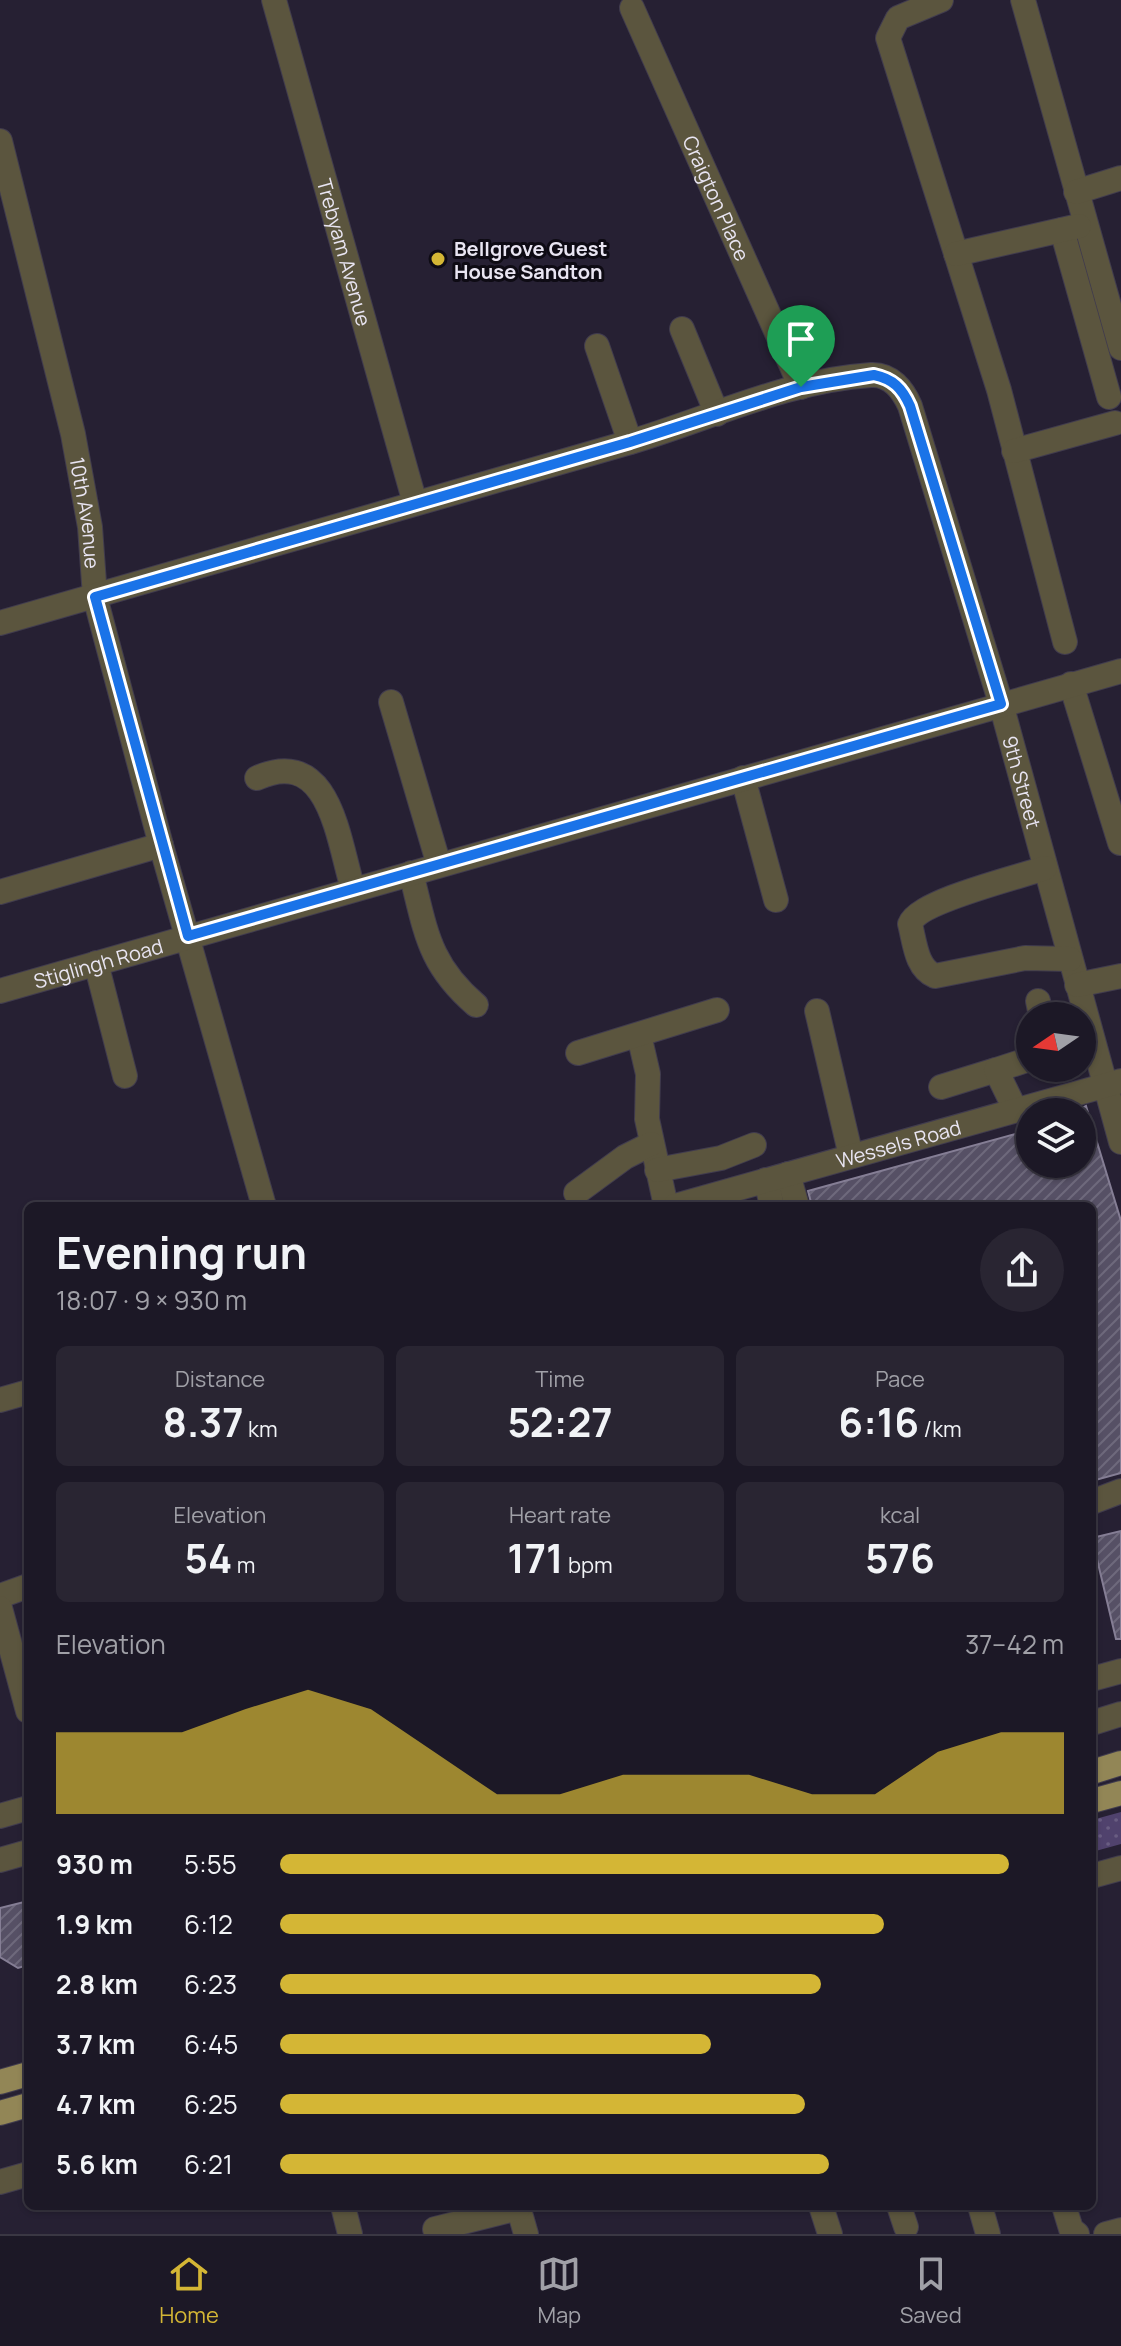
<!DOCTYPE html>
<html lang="en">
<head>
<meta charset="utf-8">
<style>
	:root { --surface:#1c1826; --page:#292532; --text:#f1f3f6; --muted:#a0a0a7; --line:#3a3743; --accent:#d4b635 }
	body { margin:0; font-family:Manrope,sans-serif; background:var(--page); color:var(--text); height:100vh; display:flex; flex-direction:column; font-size:30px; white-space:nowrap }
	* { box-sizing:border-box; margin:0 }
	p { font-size:26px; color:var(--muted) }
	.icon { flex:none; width:44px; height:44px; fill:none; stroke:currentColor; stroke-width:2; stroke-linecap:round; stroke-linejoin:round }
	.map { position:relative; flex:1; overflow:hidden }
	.details { position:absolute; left:24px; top:1202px; width:1072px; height:1008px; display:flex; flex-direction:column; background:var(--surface); border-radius:12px; box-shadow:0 2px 6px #0004,0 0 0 2px var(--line) }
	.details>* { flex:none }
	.needle { width:52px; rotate:257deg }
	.controls { position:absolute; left:1016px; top:1002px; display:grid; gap:16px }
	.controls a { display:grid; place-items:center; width:80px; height:80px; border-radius:50%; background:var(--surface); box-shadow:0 2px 6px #0004,0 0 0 2px var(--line); font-size:40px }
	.pin { position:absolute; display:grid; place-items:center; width:68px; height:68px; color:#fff; margin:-82px -34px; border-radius:50% 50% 50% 0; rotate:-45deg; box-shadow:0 0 8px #0007 }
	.pin .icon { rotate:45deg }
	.round { display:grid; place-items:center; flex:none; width:84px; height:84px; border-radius:42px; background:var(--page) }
	.overview { display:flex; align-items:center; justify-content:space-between; height:136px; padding:0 32px }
	h1 { font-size:44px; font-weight:700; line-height:60px }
	.figures { display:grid; grid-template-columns:repeat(3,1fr); gap:12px; height:136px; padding:8px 32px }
	.figures div { display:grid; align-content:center; border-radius:12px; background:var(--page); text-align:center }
	.figures b { font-size:40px; font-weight:700 }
	.figures small { font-size:22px; font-weight:400 }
	.figures p { font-size:22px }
	.chart { height:224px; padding:16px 32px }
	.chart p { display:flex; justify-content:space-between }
	.chart svg { width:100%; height:144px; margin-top:8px; fill:var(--accent); opacity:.7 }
	ul { padding:0 32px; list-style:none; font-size:26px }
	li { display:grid; grid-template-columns:128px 96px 1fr; align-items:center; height:60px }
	li i { height:20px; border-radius:10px; background:var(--accent) }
	.dock { display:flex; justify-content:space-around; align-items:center; height:112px; border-top:2px solid var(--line); background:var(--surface); font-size:22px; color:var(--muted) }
	.dock a { display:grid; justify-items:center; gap:4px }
	.dock .selected { color:var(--accent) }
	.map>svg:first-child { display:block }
	.park { fill:url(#park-dots) }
	.building { fill:url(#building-hatch); stroke:#857e95; stroke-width:2 }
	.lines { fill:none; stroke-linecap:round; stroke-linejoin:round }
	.minor-casing { stroke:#413c4e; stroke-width:26 }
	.major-casing { stroke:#413c4e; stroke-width:26 }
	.minor { stroke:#5b553e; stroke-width:24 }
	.major { stroke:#928656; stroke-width:24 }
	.route-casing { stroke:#fff; stroke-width:16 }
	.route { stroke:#1a73e8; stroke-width:10 }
	.poi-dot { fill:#d4b635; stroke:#0e0b14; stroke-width:3 }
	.labels { text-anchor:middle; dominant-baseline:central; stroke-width:6; stroke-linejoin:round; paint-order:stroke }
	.street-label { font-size:20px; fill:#e9e5f2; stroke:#0e0b14 }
	.poi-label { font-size:20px; font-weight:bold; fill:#e9e5f2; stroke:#0e0b14; text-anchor:start }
</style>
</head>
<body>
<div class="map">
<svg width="1121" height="2234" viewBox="0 0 1121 2234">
	<defs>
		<pattern id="park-dots" width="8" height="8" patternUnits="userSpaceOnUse" patternTransform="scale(2)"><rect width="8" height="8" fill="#50426d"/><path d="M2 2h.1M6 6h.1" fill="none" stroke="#695d82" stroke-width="1.8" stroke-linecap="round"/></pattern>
		<pattern id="building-hatch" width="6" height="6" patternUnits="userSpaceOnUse" patternTransform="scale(2)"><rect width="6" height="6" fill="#565065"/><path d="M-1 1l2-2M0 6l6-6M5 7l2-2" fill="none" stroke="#6e697c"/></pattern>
	</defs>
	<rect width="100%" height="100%" fill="#262033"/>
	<path class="park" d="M 1121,1812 L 1121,1844 L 1092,1852 L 1092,1820 Z"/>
	<path class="building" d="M 1086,1106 L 1121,1221 L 1121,1473 L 1092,1481 L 1092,1206 L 812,1206 L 808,1191 L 1030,1130 L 1030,1164 L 1082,1164 L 1082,1108 Z
		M 1121,1531 L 1121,1639 L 1116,1639 L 1092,1538 Z
		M 28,1901 L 28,1965 L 18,1968 L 0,1957 L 0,1908 Z"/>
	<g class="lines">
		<g class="minor-casing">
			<g id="minor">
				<path id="s1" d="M 274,0 L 415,503"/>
				<path d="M 941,0 L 898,18 L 888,38 L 999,390 L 1065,642"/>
				<path d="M 1023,0 L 1121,348"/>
				<path id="s2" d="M 632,8 L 801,387"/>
				<path id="s3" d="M 0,141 L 73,434 L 90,527 L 95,597 L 161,845 L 264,1206"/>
				<path d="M 1076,192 L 1121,178"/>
				<path d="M 1062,230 L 1109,397"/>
				<path d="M 956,254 L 1079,226"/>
				<path d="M 682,329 L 717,414"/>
				<path d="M 597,346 L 630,442"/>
				<path d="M 1014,451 L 1115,423"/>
				<path id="s4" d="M 0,623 C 209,565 418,504 627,443 C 706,420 787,380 871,375 C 891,374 903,390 910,406 L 1001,704 L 1121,1142"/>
				<path d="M 1071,684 L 1120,843"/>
				<path d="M 391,702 L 439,865"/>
				<path d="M 257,778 C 330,745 338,840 353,889"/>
				<path d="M 743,778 L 776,900"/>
				<path d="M 1045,868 C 1019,877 918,901 910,924 C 915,943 916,968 935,976 L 1025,958 L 1070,959"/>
				<path d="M 411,873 C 426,931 428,964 476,1005"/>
				<path d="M 0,892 L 161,845"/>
				<path d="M 96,963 L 125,1076"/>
				<path d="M 1077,985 L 1121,976"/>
				<path id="s5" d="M 0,991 L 1121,671"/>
				<path d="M 1038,1001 L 1041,1016"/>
				<path d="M 817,1011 L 851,1156"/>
				<path d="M 639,1035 L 648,1074 L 647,1119 L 666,1206"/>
				<path d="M 578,1053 L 717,1010"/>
				<path d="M 941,1087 L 996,1070"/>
				<path d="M 1015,1109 L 996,1070 L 1030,1059"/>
				<path d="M 657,1170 L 721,1158 L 754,1145"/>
				<path d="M 788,1174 L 797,1206"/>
				<path d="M 766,1180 L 772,1206"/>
				<path d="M 576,1193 L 625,1157 L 651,1144"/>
				<path id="s6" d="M 675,1206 L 1121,1081"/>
				<path d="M 0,1400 L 28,1392"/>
				<path d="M 1092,1502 L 1121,1491"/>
				<path d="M 0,1596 L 28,1586"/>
				<path d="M 0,1608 L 28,1711"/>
				<path d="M 1092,1679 L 1121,1671"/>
				<path d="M 1092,1723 L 1121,1714"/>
				<path d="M 0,1816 L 28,1808"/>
				<path d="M 0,1860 L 28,1852"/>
				<path d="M 1092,1876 L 1121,1868"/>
				<path d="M 0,2182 L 28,2174"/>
				<path d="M 343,2206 L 350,2234"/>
				<path d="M 518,2206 L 526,2234"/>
				<path d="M 821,2206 L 830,2234"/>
				<path d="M 899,2206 L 906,2227"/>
				<path d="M 980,2206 L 988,2234"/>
				<path d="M 1064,2206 L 1071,2229 L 1077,2234"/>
				<path d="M 435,2229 L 518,2208"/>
				<path d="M 1106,2234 L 1121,2230"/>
			</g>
		</g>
		<g class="major-casing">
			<path id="major" d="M 1092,1772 L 1121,1763
				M 1092,1801 L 1121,1793
				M 0,2082 L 28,2074
				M 0,2113 L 28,2105"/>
		</g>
		<use href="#minor" class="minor"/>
		<use href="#major" class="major"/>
	</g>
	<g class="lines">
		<g class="route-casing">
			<path id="route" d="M 874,375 C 893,379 902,388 910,406 L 1001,704 L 188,936 L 95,597 L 630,442 L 801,387 Z"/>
		</g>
		<use href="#route" class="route"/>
	</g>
	<circle class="poi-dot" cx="438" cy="259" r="8"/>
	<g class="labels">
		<g class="street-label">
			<text stroke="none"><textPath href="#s2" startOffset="208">Craigton Place</textPath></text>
			<text stroke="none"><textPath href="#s1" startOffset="262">Trebyam Avenue</textPath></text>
			<text stroke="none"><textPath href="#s3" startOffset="382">10th Avenue</textPath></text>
			<text stroke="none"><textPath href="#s4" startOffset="1352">9th Street</textPath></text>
			<text stroke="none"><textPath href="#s5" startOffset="102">Stiglingh Road</textPath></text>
			<text stroke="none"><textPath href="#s6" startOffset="232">Wessels Road</textPath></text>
		</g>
		<g class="poi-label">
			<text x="454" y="248">Bellgrove Guest<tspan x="454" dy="23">House Sandton</tspan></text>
		</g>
	</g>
</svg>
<div class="controls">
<a><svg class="needle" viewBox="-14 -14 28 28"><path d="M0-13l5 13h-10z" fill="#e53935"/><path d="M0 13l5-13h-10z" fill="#a0a0a7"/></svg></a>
<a><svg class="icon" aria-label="layers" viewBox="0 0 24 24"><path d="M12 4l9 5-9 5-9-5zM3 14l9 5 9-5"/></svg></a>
</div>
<div class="pin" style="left:801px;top:387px;background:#1e9e55"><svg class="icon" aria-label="arrive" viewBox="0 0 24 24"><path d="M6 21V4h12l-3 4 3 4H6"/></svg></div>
<section class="details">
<div class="overview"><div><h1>Evening run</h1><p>18:07 · 9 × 930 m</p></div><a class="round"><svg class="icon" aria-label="share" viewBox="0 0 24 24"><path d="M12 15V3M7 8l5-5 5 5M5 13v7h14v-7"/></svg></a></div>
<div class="figures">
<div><p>Distance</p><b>8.37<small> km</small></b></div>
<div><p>Time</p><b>52:27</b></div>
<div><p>Pace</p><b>6:16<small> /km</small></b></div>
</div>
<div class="figures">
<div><p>Elevation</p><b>54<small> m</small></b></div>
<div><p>Heart rate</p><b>171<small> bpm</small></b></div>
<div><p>kcal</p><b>576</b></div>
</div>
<div class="chart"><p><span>Elevation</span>37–42 m</p>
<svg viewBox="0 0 160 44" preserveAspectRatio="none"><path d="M0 44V19L10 19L20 19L30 12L40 6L50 12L60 25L70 38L80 38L90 32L100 32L110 32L120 38L130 38L140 25L150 19L160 19V44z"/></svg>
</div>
<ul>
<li><b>930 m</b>5:55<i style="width:93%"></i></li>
<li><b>1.9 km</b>6:12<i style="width:77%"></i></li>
<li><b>2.8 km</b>6:23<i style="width:69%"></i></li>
<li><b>3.7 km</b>6:45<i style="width:55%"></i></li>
<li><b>4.7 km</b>6:25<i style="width:67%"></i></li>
<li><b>5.6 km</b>6:21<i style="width:70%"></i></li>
</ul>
</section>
</div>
<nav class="dock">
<a class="selected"><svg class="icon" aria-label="home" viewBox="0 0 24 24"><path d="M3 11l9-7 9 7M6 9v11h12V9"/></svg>Home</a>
<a><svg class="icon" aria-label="map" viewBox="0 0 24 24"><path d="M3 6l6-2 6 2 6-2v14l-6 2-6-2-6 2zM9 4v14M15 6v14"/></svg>Map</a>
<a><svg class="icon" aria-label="saved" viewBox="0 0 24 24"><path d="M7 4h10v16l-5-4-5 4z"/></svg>Saved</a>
</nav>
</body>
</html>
